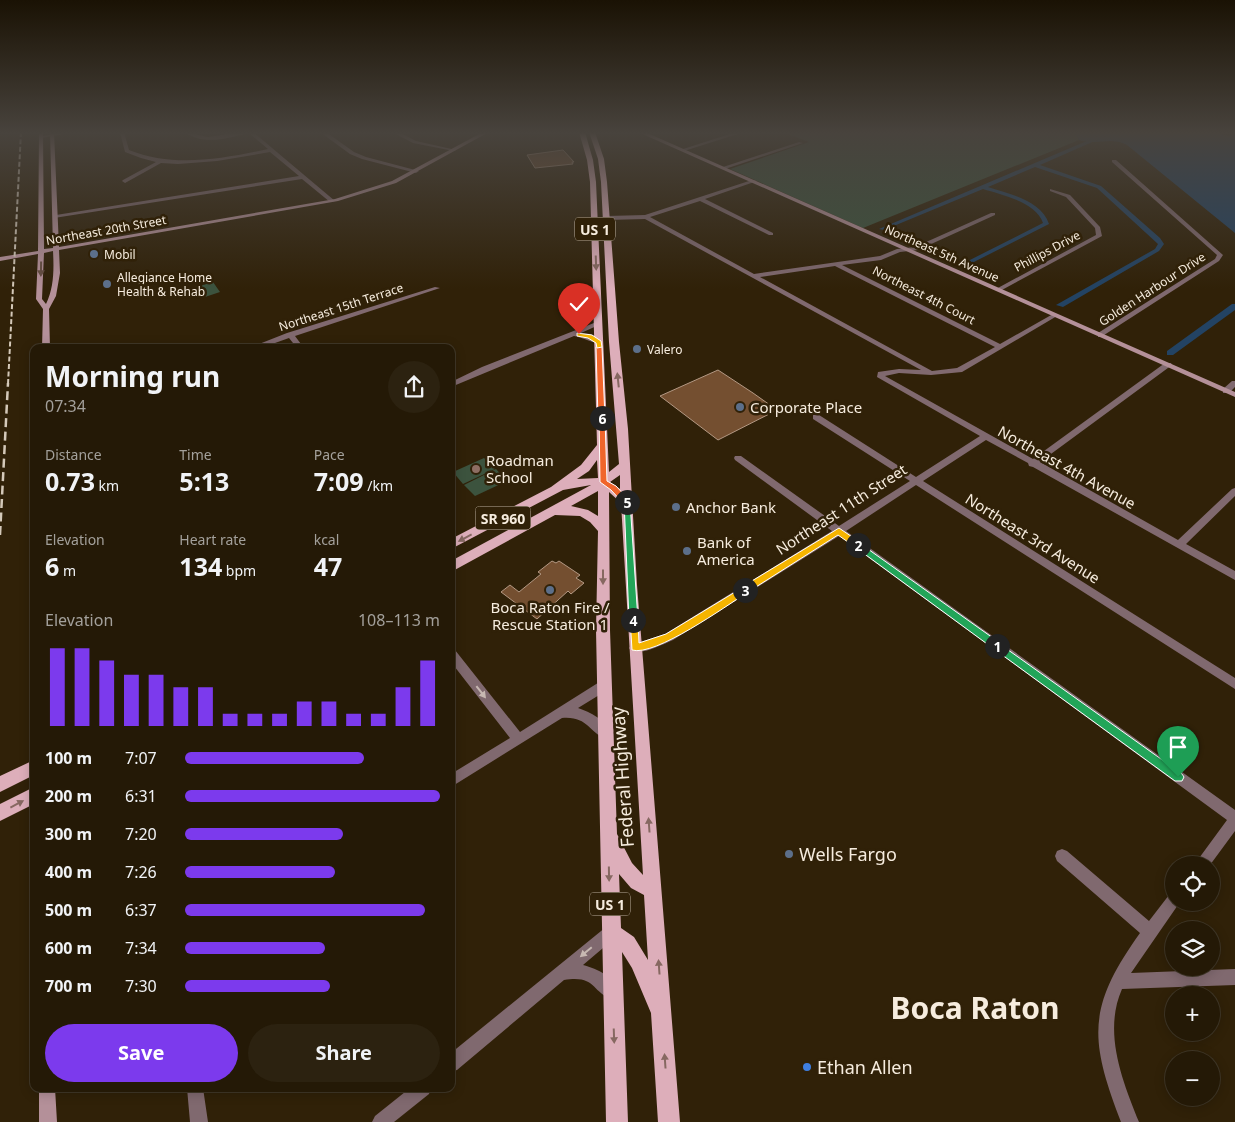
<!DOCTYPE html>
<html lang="en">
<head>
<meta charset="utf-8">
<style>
	:root { --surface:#241906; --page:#2c2210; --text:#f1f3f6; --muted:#a3a09b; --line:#413828; --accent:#7c3aed }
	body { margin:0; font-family:"Noto Sans",sans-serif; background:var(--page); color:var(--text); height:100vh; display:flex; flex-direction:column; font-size:19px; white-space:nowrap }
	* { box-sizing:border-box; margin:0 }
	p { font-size:16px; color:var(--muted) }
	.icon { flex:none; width:28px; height:28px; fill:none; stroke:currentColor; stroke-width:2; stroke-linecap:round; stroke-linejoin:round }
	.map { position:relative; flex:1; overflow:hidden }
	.sheet { position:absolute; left:30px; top:344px; width:425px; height:748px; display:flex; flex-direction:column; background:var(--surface); border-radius:10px; box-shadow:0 2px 12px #0003,0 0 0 1px var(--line) }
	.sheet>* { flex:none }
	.tools { position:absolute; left:1165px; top:856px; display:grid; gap:10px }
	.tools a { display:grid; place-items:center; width:55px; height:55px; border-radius:50%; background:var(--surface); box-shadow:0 2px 12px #0003,0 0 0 1px var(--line); font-size:25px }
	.pin { position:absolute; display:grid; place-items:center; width:42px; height:42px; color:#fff; margin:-51px -21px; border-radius:50% 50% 50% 0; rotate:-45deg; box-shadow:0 0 5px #0007 }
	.pin .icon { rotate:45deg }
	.km { position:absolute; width:25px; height:25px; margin:-12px; border-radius:50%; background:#222; color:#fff; font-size:14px; line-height:25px; text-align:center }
	.round { display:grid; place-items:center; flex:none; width:52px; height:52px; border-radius:26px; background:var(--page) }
	.summary { display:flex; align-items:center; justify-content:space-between; height:85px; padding:0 15px }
	h1 { font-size:28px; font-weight:700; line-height:38px }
	.metrics { display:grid; grid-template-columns:repeat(3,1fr); gap:8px; height:85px; padding:5px 15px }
	.metrics div { display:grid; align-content:center }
	.metrics b { font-size:25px; font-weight:700 }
	.metrics small { font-size:14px; font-weight:400 }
	.metrics p { font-size:14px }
	.chart { height:140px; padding:10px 15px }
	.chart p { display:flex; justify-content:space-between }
	.chart svg { width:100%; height:90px; margin-top:5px; stroke:var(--accent); stroke-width:6 }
	.button { display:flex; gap:10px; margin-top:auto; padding:10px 15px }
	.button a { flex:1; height:58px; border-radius:30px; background:var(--accent); color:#fff; font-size:20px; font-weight:700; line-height:58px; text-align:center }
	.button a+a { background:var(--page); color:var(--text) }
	ul { padding:0 15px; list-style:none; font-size:16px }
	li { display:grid; grid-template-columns:80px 60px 1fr; align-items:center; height:38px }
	li i { height:12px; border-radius:6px; background:var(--accent) }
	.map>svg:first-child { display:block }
	.green { fill:#3c533e }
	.water { fill:#234363 }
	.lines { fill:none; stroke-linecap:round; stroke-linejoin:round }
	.canal { fill:#234363; fill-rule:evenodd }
	.building { fill:#744f30; stroke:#b39883 }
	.street { fill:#80696f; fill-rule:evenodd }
	.secondary { fill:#b49099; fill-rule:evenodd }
	.primary { fill:#ddaeba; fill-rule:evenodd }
	.rail-far1 { stroke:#d4c9b9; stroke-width:2; stroke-dasharray:5 2.5; stroke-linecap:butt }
	.rail { stroke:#d4c9b9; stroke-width:2.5; stroke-dasharray:9 4.5; stroke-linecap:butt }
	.oneway { fill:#866861 }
	.oneway2 { fill:#654d42 }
	.oneway3 { fill:#c7b8b2 }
	.split-1 { fill:#22a559; stroke:#fff }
	.split-2 { fill:#22a559; stroke:#fff }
	.split-3 { fill:#f5b400; stroke:#fff }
	.split-4 { fill:#f5b400; stroke:#fff }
	.split-5 { fill:#22a559; stroke:#fff }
	.split-6 { fill:#f0652b; stroke:#fff }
	.split-7 { fill:#f0652b; stroke:#fff }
	.split-8 { fill:#f5b400; stroke:#fff }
	.service-dot { fill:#5c6f8a; stroke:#302108; stroke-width:2 }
	.education-dot { fill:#8d6e63; stroke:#302108; stroke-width:2 }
	.shop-dot { fill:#3f7fe0; stroke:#302108; stroke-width:2 }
	.labels { text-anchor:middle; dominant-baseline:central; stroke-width:5; stroke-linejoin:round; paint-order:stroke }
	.far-street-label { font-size:12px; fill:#f6ecde; stroke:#302108 }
	.far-poi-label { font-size:12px; fill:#f6ecde; stroke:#302108; text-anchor:start }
	.shield { fill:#302108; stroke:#bbaf9e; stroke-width:1 }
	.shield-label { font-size:14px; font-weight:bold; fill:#f6ecde }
	.poi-label { font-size:15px; fill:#f6ecde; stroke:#302108; text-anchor:start }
	.street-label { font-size:15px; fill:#f6ecde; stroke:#302108 }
	.near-street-label { font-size:18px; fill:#f6ecde; stroke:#302108 }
	.near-poi-label { font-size:18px; fill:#f6ecde; stroke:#302108; text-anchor:start }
	.near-town-label { font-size:30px; font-weight:bold; fill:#f6ecde; stroke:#302108 }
</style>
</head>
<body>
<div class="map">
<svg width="1235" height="1122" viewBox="0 0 1235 1122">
	<rect width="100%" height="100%" fill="#302108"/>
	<path class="green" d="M 783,132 L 1074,132 L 1079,140 L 863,228 L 730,169 L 809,142 Z
		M 213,282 L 220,292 L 202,298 L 195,287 Z
		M 484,458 L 495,469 L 463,484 L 453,472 Z
		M 496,469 L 507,481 L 475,496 L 464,485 Z"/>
	<path class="water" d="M 1074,132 L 1212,132 L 1229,136 L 1235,132 L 1235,233 L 1127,145 C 1110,136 1098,146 1079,140 Z"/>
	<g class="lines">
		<path class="canal" d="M 1108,132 L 1115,132 L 1040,165 L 1101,186 L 1160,238 L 1164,244 L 1159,251 L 1063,307 L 1056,305 L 1155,249 L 1158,244 L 1097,188 L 1035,167 L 988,187 C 1009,194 1041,200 1049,224 L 964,267 L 962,266 L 962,264 L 1043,223 C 1036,202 1002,195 983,189 L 884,230 L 879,229 Z
			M 1232,304 L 1235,304 L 1235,310 L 1173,355 L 1167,355 L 1167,351 Z"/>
	</g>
	<path class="building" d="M 563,150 L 574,162 L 572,162 L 573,164 L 535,168 L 527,155 Z
		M 718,370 L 753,393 L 777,410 L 718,440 L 660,396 Z
		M 552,561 L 556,563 L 559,561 L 580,575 L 576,578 L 584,583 L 571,594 L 568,591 L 537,619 L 501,592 L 510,585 L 519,592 L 541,574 L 538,572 Z"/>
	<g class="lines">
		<path class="street" d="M 62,132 L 75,132 L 41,138 L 39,137 Z
			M 120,132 L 124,132 L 129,150 C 173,168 222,159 268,149 L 249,133 C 228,138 203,146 185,132 L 208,137 L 241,132 L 253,132 L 335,201 L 330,202 L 302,179 L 54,218 L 53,217 L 56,215 L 299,176 L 270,152 L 217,161 L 178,164 L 161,163 L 125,183 L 122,181 L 123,180 L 156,162 L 141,158 L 125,152 Z
			M 320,132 L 326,132 L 354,152 L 366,157 L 419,171 L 416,173 L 362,159 L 350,154 Z
			M 392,132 L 399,132 L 416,141 L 456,150 L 454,151 L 413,143 Z
			M 736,132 L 744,132 L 684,151 L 680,150 Z
			M 799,142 L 803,143 L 725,169 L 720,168 Z
			M 1112,160 L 1116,160 L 1223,255 L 1219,261 L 1101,337 L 1098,337 L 1098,333 L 1215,259 L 1217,255 L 1112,162 Z
			M 752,180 L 757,181 L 705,199 L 773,233 L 773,235 L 769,235 L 700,201 L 650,217 L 754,274 L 880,256 L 897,249 L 915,247 L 991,213 L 995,213 L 995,215 L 918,250 L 900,252 L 881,260 L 842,265 L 1000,344 L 1053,314 L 1057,314 L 1057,316 L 962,372 L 931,375 L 899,373 L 885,376 L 1033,459 L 1165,363 L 1171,363 L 1172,365 L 1040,462 L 1178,540 L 1232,489 L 1235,488 L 1235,496 L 1186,544 L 1235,571 L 1235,580 L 1033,467 L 1029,466 L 1028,463 L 986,440 L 923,481 L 1235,678 L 1235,689 L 916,485 L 846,531 L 1235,810 L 1235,831 L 1210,865 L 1194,865 L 1227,820 L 839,536 L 673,640 C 661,645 643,655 631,651 L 629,648 L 631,645 L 665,634 L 832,531 L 735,460 L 734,458 L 735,456 L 741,456 L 839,526 L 910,481 L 813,419 L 813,415 L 819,415 L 916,477 L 980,436 L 877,377 L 878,372 L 899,369 L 921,370 L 645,219 L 607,220 L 604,218 L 607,216 L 645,215 ZM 835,266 L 995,347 L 957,368 L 932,371 L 760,277 Z
			M 1050,189 L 1070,195 L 1100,227 L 1102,236 L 1000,291 L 996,291 L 996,289 L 1096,235 L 1095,228 L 1066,197 L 1050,191 Z
			M 435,287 L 440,288 L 295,336 L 304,348 L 297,348 L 289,338 L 261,348 L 249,348 L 287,333 Z
			M 599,321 L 602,323 L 601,324 L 581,333 L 590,334 L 602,340 L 602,344 C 595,344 582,337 574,336 L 451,387 L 451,382 L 482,367 Z
			M 1232,381 L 1235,381 L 1235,387 L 1229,393 L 1223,393 L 1223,389 Z
			M 451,648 L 455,650 L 520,732 L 601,681 L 605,680 L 609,681 L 611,685 L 609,689 L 578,708 C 590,712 606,720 612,733 L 610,737 L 606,739 C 588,732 588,716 562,718 L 451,787 L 451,774 L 510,738 L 451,662 Z
			M 1062,849 L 1067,851 L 1149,921 L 1169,895 L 1174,893 L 1174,902 L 1180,902 L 1131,973 L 1235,969 L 1235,985 L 1122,989 C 1103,1032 1122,1080 1139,1122 L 1121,1122 C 1089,1039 1087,1007 1140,933 L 1057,861 L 1055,856 L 1057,851 Z
			M 611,925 L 616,927 L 618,932 L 616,937 L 583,965 C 598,969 614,977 620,992 L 617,997 L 612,1000 C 591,991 596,975 564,980 L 457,1070 L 451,1072 L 451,1053 L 606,927 Z
			M 187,1088 L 203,1088 L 208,1122 L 190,1122 Z
			M 410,1088 L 431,1088 L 429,1094 L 394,1122 L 372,1122 L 375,1116 Z"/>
		<path class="secondary" d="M 39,132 L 43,132 L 44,249 L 53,248 L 50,132 L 54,132 L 59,247 L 335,199 L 392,181 L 483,132 L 489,132 L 396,183 L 338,201 L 59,250 L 60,273 L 56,296 L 49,309 L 50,348 L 42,348 L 43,309 L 36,299 L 38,254 L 0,261 L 0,257 L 38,251 ZM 53,251 C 54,269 54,288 46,304 L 42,299 L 44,253 Z
			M 638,132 L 645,132 L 1235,392 L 1235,397 Z
			M 39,1088 L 55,1088 L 57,1122 L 39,1122 Z"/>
		<path class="primary" d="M 579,132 L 585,132 L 593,160 L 596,182 L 609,472 L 619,464 L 609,342 L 601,182 L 598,159 L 589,132 L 595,132 L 604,159 L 607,182 L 619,342 L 628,429 L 637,585 L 680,1122 L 658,1122 L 651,1013 L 632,968 L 622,952 L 628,1122 L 606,1122 L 596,630 L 598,531 L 590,522 L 580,516 L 555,515 L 451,572 L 451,561 L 591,485 L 563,490 L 451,549 L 451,539 L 551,487 L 581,465 L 597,445 L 590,182 L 587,160 ZM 597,460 L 598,478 L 577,479 L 589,471 ZM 620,475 L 620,489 L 610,482 ZM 598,491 L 598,516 L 588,510 L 571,506 ZM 609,492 L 621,503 L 643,875 L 632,863 L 617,834 L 610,630 ZM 619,874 L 631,888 L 644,895 L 648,960 L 634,937 L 621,928 Z
			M 34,760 L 34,775 L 0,792 L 0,776 Z
			M 34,787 L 34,804 L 0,821 L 0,804 Z"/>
		<path class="rail-far1" d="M 8,384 L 21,132"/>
		<path class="rail" d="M 0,535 L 8,383"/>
	</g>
	<defs><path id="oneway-solid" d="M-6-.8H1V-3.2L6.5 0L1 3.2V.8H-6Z" transform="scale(1.25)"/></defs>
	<g class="oneway">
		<use href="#oneway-solid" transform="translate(596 263) rotate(88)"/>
		<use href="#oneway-solid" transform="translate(618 380) rotate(-96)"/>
		<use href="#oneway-solid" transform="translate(465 538) rotate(152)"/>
		<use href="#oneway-solid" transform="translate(603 577) rotate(90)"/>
		<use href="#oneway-solid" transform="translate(17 804) rotate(-28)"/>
		<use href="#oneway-solid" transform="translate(649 825) rotate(-94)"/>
		<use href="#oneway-solid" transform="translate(609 874) rotate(89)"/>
		<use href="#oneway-solid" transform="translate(659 967) rotate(-94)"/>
		<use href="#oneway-solid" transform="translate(614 1036) rotate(88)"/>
		<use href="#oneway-solid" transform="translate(665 1061) rotate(-94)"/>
	</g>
	<use class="oneway2" href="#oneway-solid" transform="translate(41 269) rotate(91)"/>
	<g class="oneway3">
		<use href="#oneway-solid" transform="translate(481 692) rotate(52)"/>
		<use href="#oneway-solid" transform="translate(586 952) rotate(140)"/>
	</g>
	<linearGradient id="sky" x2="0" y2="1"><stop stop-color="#1a1204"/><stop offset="0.46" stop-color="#48433d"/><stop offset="1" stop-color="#48433d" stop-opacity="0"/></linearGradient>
	<rect width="1235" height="289" fill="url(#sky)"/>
	<path class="split-1" d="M 997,642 L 1182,774 L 1184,777 L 1182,781 L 1175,781 L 994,649 L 993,646 Z"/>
	<path class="split-2" d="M 858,542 L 1000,643 L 1000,649 L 994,649 L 855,547 L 854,545 Z"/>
	<path class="split-3" d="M 839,528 L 861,543 L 861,547 L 855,547 L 838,535 L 748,592 L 742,592 L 742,587 Z"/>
	<path class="split-4" d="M 745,586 L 749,590 L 748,592 C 726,606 655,657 632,650 L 630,618 L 636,618 L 638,620 L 639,643 L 666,634 Z"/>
	<path class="split-5" d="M 624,500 L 630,502 L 638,620 L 633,624 L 629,620 Z"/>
	<path class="split-6" d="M 599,416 L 605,418 L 607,481 L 616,486 L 629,500 L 629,504 L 624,504 L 611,490 L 600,482 Z"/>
	<path class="split-7" d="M 599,345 L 602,347 L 605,418 L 602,420 L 598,418 L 596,347 Z"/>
	<path class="split-8" d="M 577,333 L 592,335 L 601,341 L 602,347 L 597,348 L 596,343 L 588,338 L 577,336 Z"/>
	<g class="service-dot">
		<circle cx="94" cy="254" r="5"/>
		<circle cx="107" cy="284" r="5"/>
		<circle cx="637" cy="349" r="5"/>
		<circle cx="740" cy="407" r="5"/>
		<circle cx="676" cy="507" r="5"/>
		<circle cx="687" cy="551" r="5"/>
		<circle cx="550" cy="590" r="5"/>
		<circle cx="789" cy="854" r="5"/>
	</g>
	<circle class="education-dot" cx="476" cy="469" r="5"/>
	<circle class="shop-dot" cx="807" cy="1067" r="5"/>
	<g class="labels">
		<g class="far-street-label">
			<text transform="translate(106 230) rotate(-10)">Northeast 20th Street</text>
			<text transform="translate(1047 251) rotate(-28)">Phillips Drive</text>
			<text transform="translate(942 253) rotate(24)">Northeast 5th Avenue</text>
			<text transform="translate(1152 289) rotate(-33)">Golden Harbour Drive</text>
			<text transform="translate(924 295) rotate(27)">Northeast 4th Court</text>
			<text transform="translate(341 307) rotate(-18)">Northeast 15th Terrace</text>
		</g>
		<g class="far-poi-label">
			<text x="104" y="254">Mobil</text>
			<text x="117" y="277">Allegiance Home<tspan x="117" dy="14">Health &amp; Rehab</tspan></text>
			<text x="647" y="349">Valero</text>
		</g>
		<g class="shield">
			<rect x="575" y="217.5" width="40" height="23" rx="4"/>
			<rect x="475.5" y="506.5" width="55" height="23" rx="4"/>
			<rect x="590" y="892.5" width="40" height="23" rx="4"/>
		</g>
		<g class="shield-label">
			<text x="595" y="229">US 1</text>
			<text x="503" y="518">SR 960</text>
			<text x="610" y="904">US 1</text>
		</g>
		<g class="poi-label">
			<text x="750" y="407">Corporate Place</text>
			<text x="486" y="460">Roadman<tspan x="486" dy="17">School</tspan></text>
			<text x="686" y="507">Anchor Bank</text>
			<text x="697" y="542">Bank of<tspan x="697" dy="17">America</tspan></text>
			<text x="550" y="607" text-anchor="middle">Boca Raton Fire /<tspan x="550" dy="17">Rescue Station 1</tspan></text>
		</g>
		<g class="street-label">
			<text transform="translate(1067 467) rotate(29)">Northeast 4th Avenue</text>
			<text transform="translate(841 509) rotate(-33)">Northeast 11th Street</text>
			<text transform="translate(1033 538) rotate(32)">Northeast 3rd Avenue</text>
		</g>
		<g class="near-street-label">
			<text transform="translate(622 777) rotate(-94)">Federal Highway</text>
		</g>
		<g class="near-poi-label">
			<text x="799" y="854">Wells Fargo</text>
			<text x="817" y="1067">Ethan Allen</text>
		</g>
		<g class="near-town-label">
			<text x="975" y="1007">Boca Raton</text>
		</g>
	</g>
</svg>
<div class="tools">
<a><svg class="icon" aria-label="locate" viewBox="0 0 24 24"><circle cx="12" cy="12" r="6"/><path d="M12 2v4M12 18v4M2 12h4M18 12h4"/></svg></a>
<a><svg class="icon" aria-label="layers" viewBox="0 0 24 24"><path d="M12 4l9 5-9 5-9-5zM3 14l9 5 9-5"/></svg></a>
<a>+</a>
<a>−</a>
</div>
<div class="pin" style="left:1178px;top:777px;background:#1e9e55"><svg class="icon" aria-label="arrive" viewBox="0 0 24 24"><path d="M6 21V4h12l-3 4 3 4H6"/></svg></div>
<div class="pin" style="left:579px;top:334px;background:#d93025"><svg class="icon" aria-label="check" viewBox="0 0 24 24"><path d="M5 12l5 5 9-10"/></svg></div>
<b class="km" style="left:997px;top:646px">1</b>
<b class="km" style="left:858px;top:545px">2</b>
<b class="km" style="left:745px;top:590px">3</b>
<b class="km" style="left:633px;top:620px">4</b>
<b class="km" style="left:627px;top:502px">5</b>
<b class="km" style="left:602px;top:418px">6</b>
<section class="sheet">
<div class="summary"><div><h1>Morning run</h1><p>07:34</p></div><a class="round"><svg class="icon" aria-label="share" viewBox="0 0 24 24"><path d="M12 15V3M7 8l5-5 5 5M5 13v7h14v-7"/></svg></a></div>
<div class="metrics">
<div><p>Distance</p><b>0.73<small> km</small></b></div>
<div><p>Time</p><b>5:13</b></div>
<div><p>Pace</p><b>7:09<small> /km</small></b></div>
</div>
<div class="metrics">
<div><p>Elevation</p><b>6<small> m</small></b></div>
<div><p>Heart rate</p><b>134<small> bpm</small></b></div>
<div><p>kcal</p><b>47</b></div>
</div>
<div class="chart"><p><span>Elevation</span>108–113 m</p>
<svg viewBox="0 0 160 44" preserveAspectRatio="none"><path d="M5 44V6M15 44V6M25 44V12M35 44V19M45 44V19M55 44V25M65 44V25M75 44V38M85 44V38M95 44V38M105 44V32M115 44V32M125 44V38M135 44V38M145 44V25M155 44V12"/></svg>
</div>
<ul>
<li><b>100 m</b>7:07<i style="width:70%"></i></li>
<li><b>200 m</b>6:31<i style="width:100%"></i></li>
<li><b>300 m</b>7:20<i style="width:62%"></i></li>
<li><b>400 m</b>7:26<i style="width:59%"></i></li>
<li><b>500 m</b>6:37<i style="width:94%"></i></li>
<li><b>600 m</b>7:34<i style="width:55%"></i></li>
<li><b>700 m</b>7:30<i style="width:57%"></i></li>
</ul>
<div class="button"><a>Save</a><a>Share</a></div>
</section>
</div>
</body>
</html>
